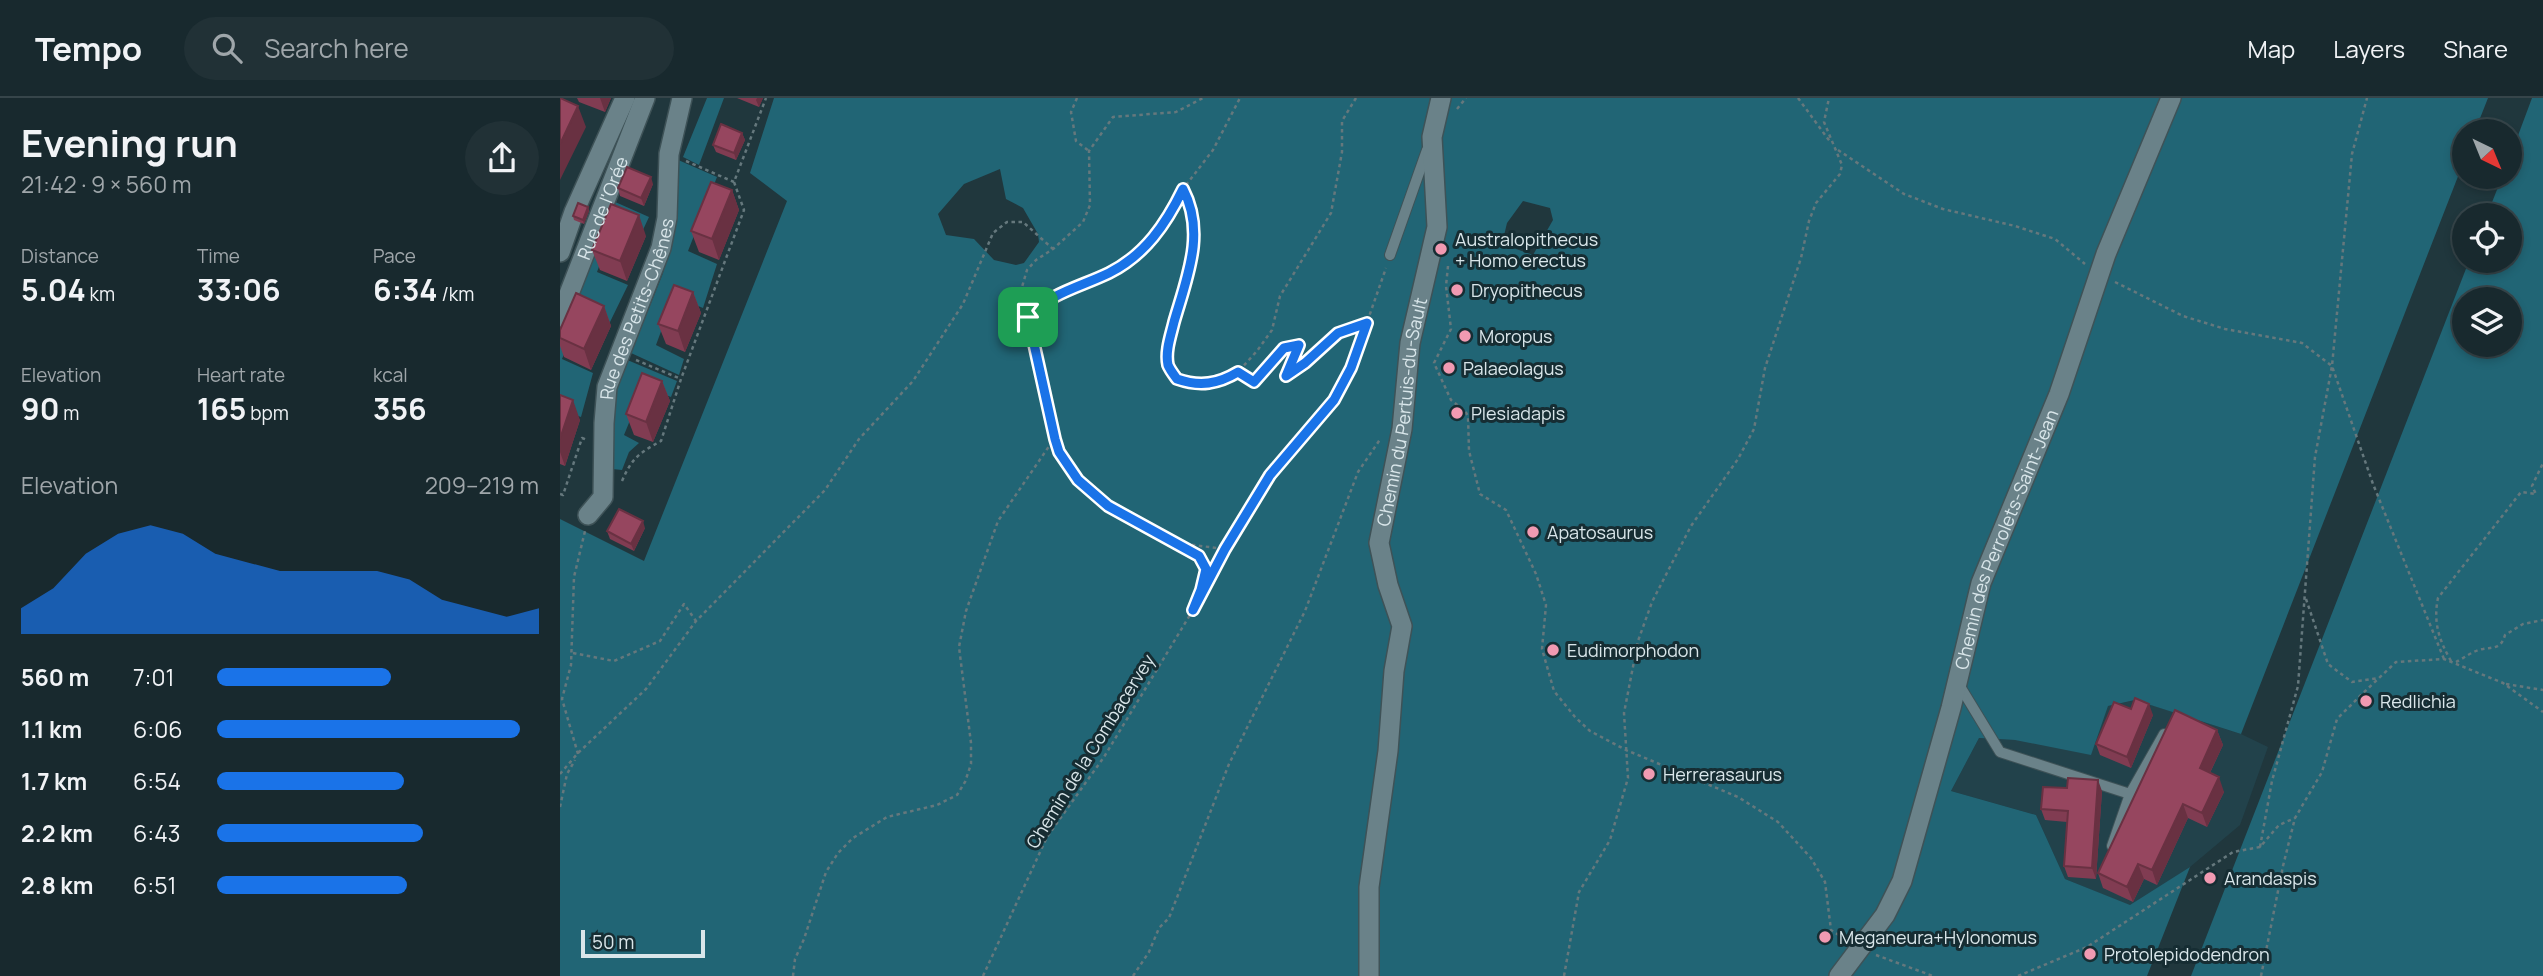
<!DOCTYPE html>
<html lang="en">
<head>
<meta charset="utf-8">
<style>
	:root { --surface:#18292e; --page:#213136; --text:#f1f3f6; --muted:#9fa6aa; --line:#36454a; --accent:#1a73e8 }
	body { margin:0; font-family:Manrope,sans-serif; background:var(--page); color:var(--text); height:100vh; display:flex; flex-direction:column; font-size:26px; white-space:nowrap }
	* { box-sizing:border-box; margin:0 }
	p { font-size:23px; color:var(--muted) }
	.icon { flex:none; width:38px; height:38px; fill:none; stroke:currentColor; stroke-width:2; stroke-linecap:round; stroke-linejoin:round }
	.map { position:relative; flex:1; overflow:hidden }
	.details { display:flex; flex-direction:column; background:var(--surface); width:560px }
	.details>* { flex:none }
	.needle { width:46px; rotate:137deg }
	.tools { position:absolute; left:1892px; top:21px; display:grid; gap:14px }
	.tools a { display:grid; place-items:center; width:70px; height:70px; border-radius:50%; background:var(--surface); box-shadow:0 4px 10px #0003,0 0 0 2px var(--line); font-size:35px }
	.scale { position:absolute; left:21px; bottom:18px; width:124px; box-sizing:border-box; padding-left:7px; border:4px solid #d9e6ea; border-top:0; font-size:19px; line-height:24px; white-space:nowrap; color:#d9e6ea; -webkit-text-stroke:5px #162d33; paint-order:stroke }
	.pin { position:absolute; display:grid; place-items:center; width:60px; height:60px; color:#fff; margin:-30px; border-radius:14px; box-shadow:0 4px 10px #0006 }
	.round { display:grid; place-items:center; flex:none; width:74px; height:74px; border-radius:37px; background:var(--page) }
	.head { display:flex; align-items:center; justify-content:space-between; height:119px; padding:0 21px }
	h1 { font-size:38px; font-weight:700; line-height:52px }
	.stats { display:grid; grid-template-columns:repeat(3,1fr); gap:10px; height:119px; padding:7px 21px }
	.stats div { display:grid; align-content:center }
	.stats b { font-size:30px; font-weight:700 }
	.stats small { font-size:19px; font-weight:400 }
	.stats p { font-size:19px }
	.chart { height:196px; padding:14px 21px }
	.chart p { display:flex; justify-content:space-between }
	.chart svg { width:100%; height:126px; margin-top:7px; fill:var(--accent); opacity:.7 }
	ul { padding:0 21px; list-style:none; font-size:23px }
	li { display:grid; grid-template-columns:112px 84px 1fr; align-items:center; height:52px }
	li i { height:18px; border-radius:9px; background:var(--accent) }
	header { display:flex; align-items:center; gap:42px; box-sizing:border-box; height:98px; padding:0 35px; background:var(--surface); border-bottom:2px solid var(--line) }
	header strong { font-size:33px }
	nav { display:flex; gap:38px; margin-inline-start:auto; font-size:24px }
	.search { width:490px; height:63px; background:var(--page); display:flex; align-items:center; gap:18px; box-sizing:border-box; padding:0 24px; border-radius:38px; color:var(--muted); font-size:26px }
	main { display:flex; flex:1; min-height:0 }
	.map>svg:first-child { display:block }
	.built { fill:#22424b }
	.green { fill:#216575; fill-rule:evenodd }
	.lines { fill:none; stroke-linecap:round; stroke-linejoin:round }
	.lane-casing { stroke:#3e5257; stroke-width:12 }
	.street-casing { stroke:#3e5257; stroke-width:22 }
	.path { stroke:#65787d; stroke-width:2.5; stroke-dasharray:3.5 3.5; stroke-linecap:butt }
	.lane { stroke:#6a8289; stroke-width:10 }
	.street { stroke:#6a8289; stroke-width:19 }
	.wall { fill:#813c52 }
	.shaded-wall { fill:#693142 }
	.building { fill:#96465f; stroke:#693142; stroke-width:2 }
	.route-casing { stroke:#fff; stroke-width:14 }
	.route { stroke:#1a73e8; stroke-width:9 }
	.poi-dot { fill:#f19ab2; stroke:#162d33; stroke-width:2.5 }
	.labels { text-anchor:middle; dominant-baseline:central; stroke-width:6; stroke-linejoin:round; paint-order:stroke }
	.street-label { font-size:18px; fill:#d9e6ea; stroke:#162d33 }
	.poi-label { font-size:18px; fill:#d9e6ea; stroke:#162d33; text-anchor:start }
</style>
</head>
<body>
<header>
<strong>Tempo</strong>
<div class="search"><svg class="icon" aria-label="search" viewBox="0 0 24 24"><circle cx="10" cy="10" r="6"/><path d="M15 15l6 6"/></svg>Search here</div>
<nav><a>Map</a><a>Layers</a><a>Share</a></nav>
</header>
<main>
<section class="details">
<div class="head"><div><h1>Evening run</h1><p>21:42 · 9 × 560 m</p></div><a class="round"><svg class="icon" aria-label="share" viewBox="0 0 24 24"><path d="M12 15V3M7 8l5-5 5 5M5 13v7h14v-7"/></svg></a></div>
<div class="stats">
<div><p>Distance</p><b>5.04<small> km</small></b></div>
<div><p>Time</p><b>33:06</b></div>
<div><p>Pace</p><b>6:34<small> /km</small></b></div>
</div>
<div class="stats">
<div><p>Elevation</p><b>90<small> m</small></b></div>
<div><p>Heart rate</p><b>165<small> bpm</small></b></div>
<div><p>kcal</p><b>356</b></div>
</div>
<div class="chart"><p><span>Elevation</span>209–219 m</p>
<svg viewBox="0 0 160 44" preserveAspectRatio="none"><path d="M0 44V35L10 28L20 16L30 9L40 6L50 9L60 16L70 19L80 22L90 22L100 22L110 22L120 25L130 32L140 35L150 38L160 35V44z"/></svg>
</div>
<ul>
<li><b>560 m</b>7:01<i style="width:54%"></i></li>
<li><b>1.1 km</b>6:06<i style="width:94%"></i></li>
<li><b>1.7 km</b>6:54<i style="width:58%"></i></li>
<li><b>2.2 km</b>6:43<i style="width:64%"></i></li>
<li><b>2.8 km</b>6:51<i style="width:59%"></i></li>
</ul>
</section>
<div class="map">
<svg width="1983" height="878" viewBox="0 0 1983 878">
	<rect width="100%" height="100%" fill="#20373d"/>
	<path class="built" d="M 1576,602 L 1681,636 L 1708,649 L 1680,727 L 1630,769 L 1571,808 L 1505,781 L 1476,717 L 1391,693 L 1419,640 L 1455,642 L 1548,608 Z"/>
	<path class="green" d="M 147,0 L 164,0 L 139,67 L 123,59 Z
		M 214,0 L 1928,0 L 1915,33 L 1904,33 L 1904,63 L 1681,636 L 1575,602 L 1548,608 L 1531,657 L 1455,642 L 1419,640 L 1391,693 L 1476,717 L 1505,781 L 1570,807 L 1630,769 L 1587,878 L 0,878 L 0,421 L 84,463 L 227,103 L 190,75 ZM 440,71 L 446,101 L 463,110 L 478,136 L 479,144 L 464,165 L 456,167 L 434,162 L 414,141 L 386,137 L 378,116 L 404,86 ZM 963,103 L 990,110 L 993,122 L 973,157 L 942,146 L 947,125 Z
		M 1972,0 L 1983,0 L 1983,878 L 1631,878 L 1909,163 L 1950,163 L 1950,117 L 1927,117 L 1942,79 L 1950,79 L 1950,59 ZM 1904,201 L 1950,201 L 1950,247 L 1904,247 Z
		M 116,61 L 157,79 L 128,153 L 157,166 L 143,210 L 114,198 L 96,247 L 124,261 L 119,277 L 71,255 L 103,175 L 108,151 Z
		M 53,103 L 89,119 L 82,134 L 56,124 L 37,174 L 68,187 L 50,224 L 22,212 L 2,261 L 33,275 L 21,319 L 0,312 L 0,241 Z
		M 65,261 L 117,283 L 111,299 L 84,288 L 64,337 L 79,345 L 69,354 L 62,372 L 52,371 C 53,333 52,297 65,261 Z"/>
	<g class="lines">
		<g class="lane-casing">
			<path id="lane" d="M 830,157 L 867,52
				M 1398,585 L 1440,654 L 1570,696
				M 1552,748 L 1570,696 L 1604,636"/>
		</g>
		<g class="street-casing">
			<g id="street">
				<path d="M 0,154 L 14,114 L 65,0"/>
				<path id="s1" d="M 0,219 L 85,0"/>
				<path id="s2" d="M 28,417 L 43,399 L 44,325 L 47,289 L 101,150 L 107,120 L 109,56 L 122,0"/>
				<path id="s3" d="M 809,878 L 809,789 L 828,653 L 834,573 L 842,528 L 828,487 L 819,445 L 842,331 L 850,245 L 877,129 L 872,39 L 881,0"/>
				<path id="s4" d="M 1279,878 L 1325,817 L 1342,783 L 1391,610 L 1421,485 L 1499,296 L 1546,156 L 1611,0"/>
			</g>
		</g>
		<path class="path" d="M 517,0 L 511,14 L 516,43 L 529,53
			M 796,0 L 782,23 L 782,54 L 771,115 L 720,198 L 712,232 L 697,253 L 678,274 L 694,284 L 724,250 L 739,247 L 726,278 L 745,265 L 778,235 L 807,225
			M 1238,0 L 1271,45
			M 897,11 L 906,0
			M 1278,52 L 1344,96 L 1383,111 L 1455,128 L 1495,141 L 1525,166
			M 126,63 L 174,84
			M 888,168 L 886,188 L 891,231 L 874,265 L 891,302 L 905,313 L 908,318 L 909,353 L 920,396 L 946,412 L 976,476 L 986,507 L 982,551 L 994,593 L 1015,619 L 1030,633 L 1066,652 L 1178,699 L 1218,724 L 1251,760 L 1265,784 L 1271,832 L 1285,841
			M 1555,184 L 1623,218 L 1665,231 L 1742,245 L 1772,268 L 1813,386 L 1884,561
			M 469,218 C 491,194 521,189 549,175 C 585,157 606,127 623,91
			M 76,262 L 121,281
			M 678,274 C 663,283 646,290 628,285 C 584,274 627,197 631,169 C 635,141 637,117 623,91 L 653,52 L 680,0
			M 62,383 C 72,360 79,355 101,343 L 121,281 L 184,112 L 174,84 L 206,0
			M 0,396 L 3,397 L 22,340 L 27,342
			M 618,445 L 664,451
			M 641,493 L 646,471 L 639,458 L 548,408 L 518,382 L 499,354 L 462,189 L 467,172 L 476,162 L 493,151 L 523,124 L 530,107 L 529,53 L 553,19 L 616,14 L 643,0
			M 1746,501 L 1768,566 L 1792,584 L 1819,580
			M 13,555 L 54,563 L 100,543 L 124,506 L 136,523
			M 1891,563 C 1879,542 1873,524 1878,500 L 1961,394 L 1976,396 L 1972,388 L 1983,365
			M 1896,564 C 1904,560 1914,552 1923,551 C 1934,549 1941,551 1945,537 L 1963,526 L 1983,522
			M 1946,586 L 1983,592
			M 18,656 L 2,601 L 11,567 L 14,479 L 25,433
			M 0,676 L 18,655 L 86,591 L 136,523 L 265,392 L 299,341 L 353,283 L 403,206 L 433,135 L 447,124 L 463,124 L 493,151
			M 0,709 L 7,676 L 15,662
			M 1700,749 L 1712,683 L 1738,588 L 1755,359 L 1772,268 L 1792,56 L 1807,0
			M 1316,857 L 1373,878
			M 233,878 L 235,861 L 244,841 L 266,774 L 278,755 L 293,740 L 327,719 L 377,707 L 397,697 L 405,684 L 411,666 L 411,645 L 399,549 L 406,513 L 438,423 L 494,341
			M 423,878 L 487,739 L 544,659 L 633,512 L 665,451 L 710,377 L 774,302 L 791,270 L 826,170
			M 573,878 L 589,854 L 599,830 L 609,820 L 669,666 L 745,513 L 798,374 L 821,340
			M 1004,878 L 1019,794 L 1050,742 L 1068,680 L 1064,615 L 1078,543 L 1092,504 L 1131,428 L 1178,361 L 1194,331 L 1205,270 L 1241,160 L 1249,123 L 1256,105 L 1280,76 L 1282,67 L 1264,24 L 1269,0
			M 1458,878 L 1527,849 L 1673,754 L 1700,749 L 1719,727 L 1735,720
			M 1701,878 L 1723,768 L 1735,720 L 1762,674 L 1777,621 L 1801,597 L 1836,564 L 1884,561 L 1943,585 L 1983,614"/>
		<use href="#lane" class="lane"/>
		<use href="#street" class="street"/>
	</g>
	<path class="wall" d="M 17,0 L 51,0 L 45,14 L 19,4 Z
		M 177,0 L 203,0 L 199,9 Z
		M 182,35 L 185,42 L 176,62 L 156,54 L 153,47 Z
		M 93,86 L 84,108 L 60,98 L 58,90 Z
		M 172,92 L 179,112 L 159,162 L 139,154 L 131,133 Z
		M 28,109 L 29,113 L 24,126 L 14,122 L 13,118 Z
		M 86,138 L 67,183 L 40,172 L 32,152 Z
		M 133,194 L 141,215 L 125,254 L 106,246 L 98,226 Z
		M 44,208 L 51,228 L 31,272 L 4,259 L 0,248 L 0,232 Z
		M 102,283 L 110,303 L 93,344 L 74,337 L 66,316 Z
		M 0,297 L 20,322 L 5,368 L 0,366 Z
		M 85,430 L 74,453 L 50,441 L 47,433 Z
		M 1571,611 L 1593,617 L 1571,670 L 1540,657 L 1536,646 Z
		M 1657,632 L 1663,647 L 1650,675 L 1664,694 L 1647,729 L 1628,720 L 1597,787 L 1584,781 L 1573,804 L 1543,790 L 1538,775 Z
		M 1542,693 L 1536,781 L 1508,779 L 1504,768 L 1507,724 L 1485,722 L 1481,711 Z"/>
	<path class="shaded-wall" d="M 40,0 L 51,0 L 45,14 Z
		M 197,0 L 203,0 L 199,9 L 196,2 Z
		M 18,8 L 26,29 L 0,82 L 0,46 Z
		M 182,35 L 185,42 L 176,62 L 174,55 Z
		M 91,79 L 93,86 L 84,108 L 81,100 Z
		M 172,92 L 179,112 L 159,162 L 152,141 Z
		M 28,109 L 29,113 L 24,126 L 23,122 Z
		M 79,117 L 86,138 L 67,183 L 60,163 Z
		M 133,194 L 141,215 L 125,254 L 118,233 Z
		M 44,208 L 51,228 L 31,272 L 24,251 Z
		M 102,283 L 110,303 L 93,344 L 86,324 Z
		M 13,302 L 20,322 L 5,368 L 0,354 L 0,341 Z
		M 83,423 L 85,430 L 74,453 L 71,446 Z
		M 1589,606 L 1593,617 L 1571,670 L 1567,659 Z
		M 1657,632 L 1663,647 L 1645,685 L 1640,670 Z
		M 1659,679 L 1664,694 L 1647,729 L 1642,715 Z
		M 1538,682 L 1542,693 L 1536,781 L 1532,770 Z
		M 1623,706 L 1628,720 L 1597,787 L 1592,772 Z
		M 1578,766 L 1584,781 L 1573,804 L 1567,789 Z"/>
	<path class="building" d="M 0,0 L 18,8 L 0,46 Z
		M 161,26 L 182,35 L 174,55 L 153,47 Z
		M 67,69 L 91,79 L 81,100 L 58,90 Z
		M 151,84 L 172,92 L 152,141 L 131,133 Z
		M 18,105 L 28,109 L 23,122 L 13,118 Z
		M 51,106 L 79,117 L 60,163 L 32,152 Z
		M 114,187 L 133,194 L 118,233 L 98,226 Z
		M 16,195 L 44,208 L 24,251 L 0,240 L 0,232 Z
		M 82,275 L 102,283 L 86,324 L 66,316 Z
		M 0,297 L 13,302 L 0,341 Z
		M 59,411 L 83,423 L 71,446 L 47,433 Z
		M 1575,600 L 1589,606 L 1567,659 L 1536,646 L 1554,604 L 1571,611 Z
		M 1615,612 L 1657,632 L 1640,670 L 1659,679 L 1642,715 L 1623,706 L 1592,772 L 1578,766 L 1567,789 L 1538,775 Z
		M 1508,680 L 1538,682 L 1532,770 L 1504,768 L 1508,713 L 1481,711 L 1483,689 L 1507,690 Z"/>
	<g class="lines">
		<g class="route-casing">
			<path id="route" d="M 623,91 C 646,135 627,179 614,224 C 611,237 605,253 608,267 C 610,272 614,277 617,281 C 640,289 658,286 678,274 L 694,284 L 724,250 L 739,247 L 726,278 L 745,265 L 778,235 L 807,225 L 791,270 L 774,302 L 710,377 L 665,451 L 633,512 L 641,492 L 646,471 L 639,458 L 548,408 L 518,382 L 499,354 L 495,341 L 468,219 C 490,195 520,189 549,175 C 585,157 606,126 623,91 Z"/>
		</g>
		<use href="#route" class="route"/>
	</g>
	<g class="poi-dot">
		<circle cx="881" cy="151" r="7"/>
		<circle cx="897" cy="192" r="7"/>
		<circle cx="905" cy="238" r="7"/>
		<circle cx="889" cy="270" r="7"/>
		<circle cx="897" cy="315" r="7"/>
		<circle cx="973" cy="434" r="7"/>
		<circle cx="993" cy="552" r="7"/>
		<circle cx="1806" cy="603" r="7"/>
		<circle cx="1089" cy="676" r="7"/>
		<circle cx="1650" cy="780" r="7"/>
		<circle cx="1265" cy="839" r="7"/>
		<circle cx="1530" cy="856" r="7"/>
	</g>
	<g class="labels">
		<g class="street-label">
			<text stroke="none"><textPath href="#s1" startOffset="117">Rue de l'Orée</textPath></text>
			<text stroke="none"><textPath href="#s2" startOffset="217">Rue des Petits-Chênes</textPath></text>
			<text stroke="none"><textPath href="#s3" startOffset="572">Chemin du Pertuis-du-Sault</textPath></text>
			<text stroke="none"><textPath href="#s4" startOffset="472">Chemin des Perrolets-Saint-Jean</textPath></text>
			<text transform="translate(530 653) rotate(-58)">Chemin de la Combacervey</text>
		</g>
		<g class="poi-label">
			<text x="895" y="141">Australopithecus<tspan x="895" dy="21">+ Homo erectus</tspan></text>
			<text x="911" y="192">Dryopithecus</text>
			<text x="919" y="238">Moropus</text>
			<text x="903" y="270">Palaeolagus</text>
			<text x="911" y="315">Plesiadapis</text>
			<text x="987" y="434">Apatosaurus</text>
			<text x="1007" y="552">Eudimorphodon</text>
			<text x="1820" y="603">Redlichia</text>
			<text x="1103" y="676">Herrerasaurus</text>
			<text x="1664" y="780">Arandaspis</text>
			<text x="1279" y="839">Meganeura+Hylonomus</text>
			<text x="1544" y="856">Protolepidodendron</text>
		</g>
	</g>
</svg>
<div class="tools">
<a><svg class="needle" viewBox="-14 -14 28 28"><path d="M0-13l5 13h-10z" fill="#e53935"/><path d="M0 13l5-13h-10z" fill="#9fa6aa"/></svg></a>
<a><svg class="icon" aria-label="locate" viewBox="0 0 24 24"><circle cx="12" cy="12" r="6"/><path d="M12 2v4M12 18v4M2 12h4M18 12h4"/></svg></a>
<a><svg class="icon" aria-label="layers" viewBox="0 0 24 24"><path d="M12 4l9 5-9 5-9-5zM3 14l9 5 9-5"/></svg></a>
</div>
<div class="scale">50 m</div>
<div class="pin" style="left:468px;top:219px;background:#1e9e55"><svg class="icon" aria-label="arrive" viewBox="0 0 24 24"><path d="M6 21V4h12l-3 4 3 4H6"/></svg></div>
</div>
</main>
</body>
</html>
